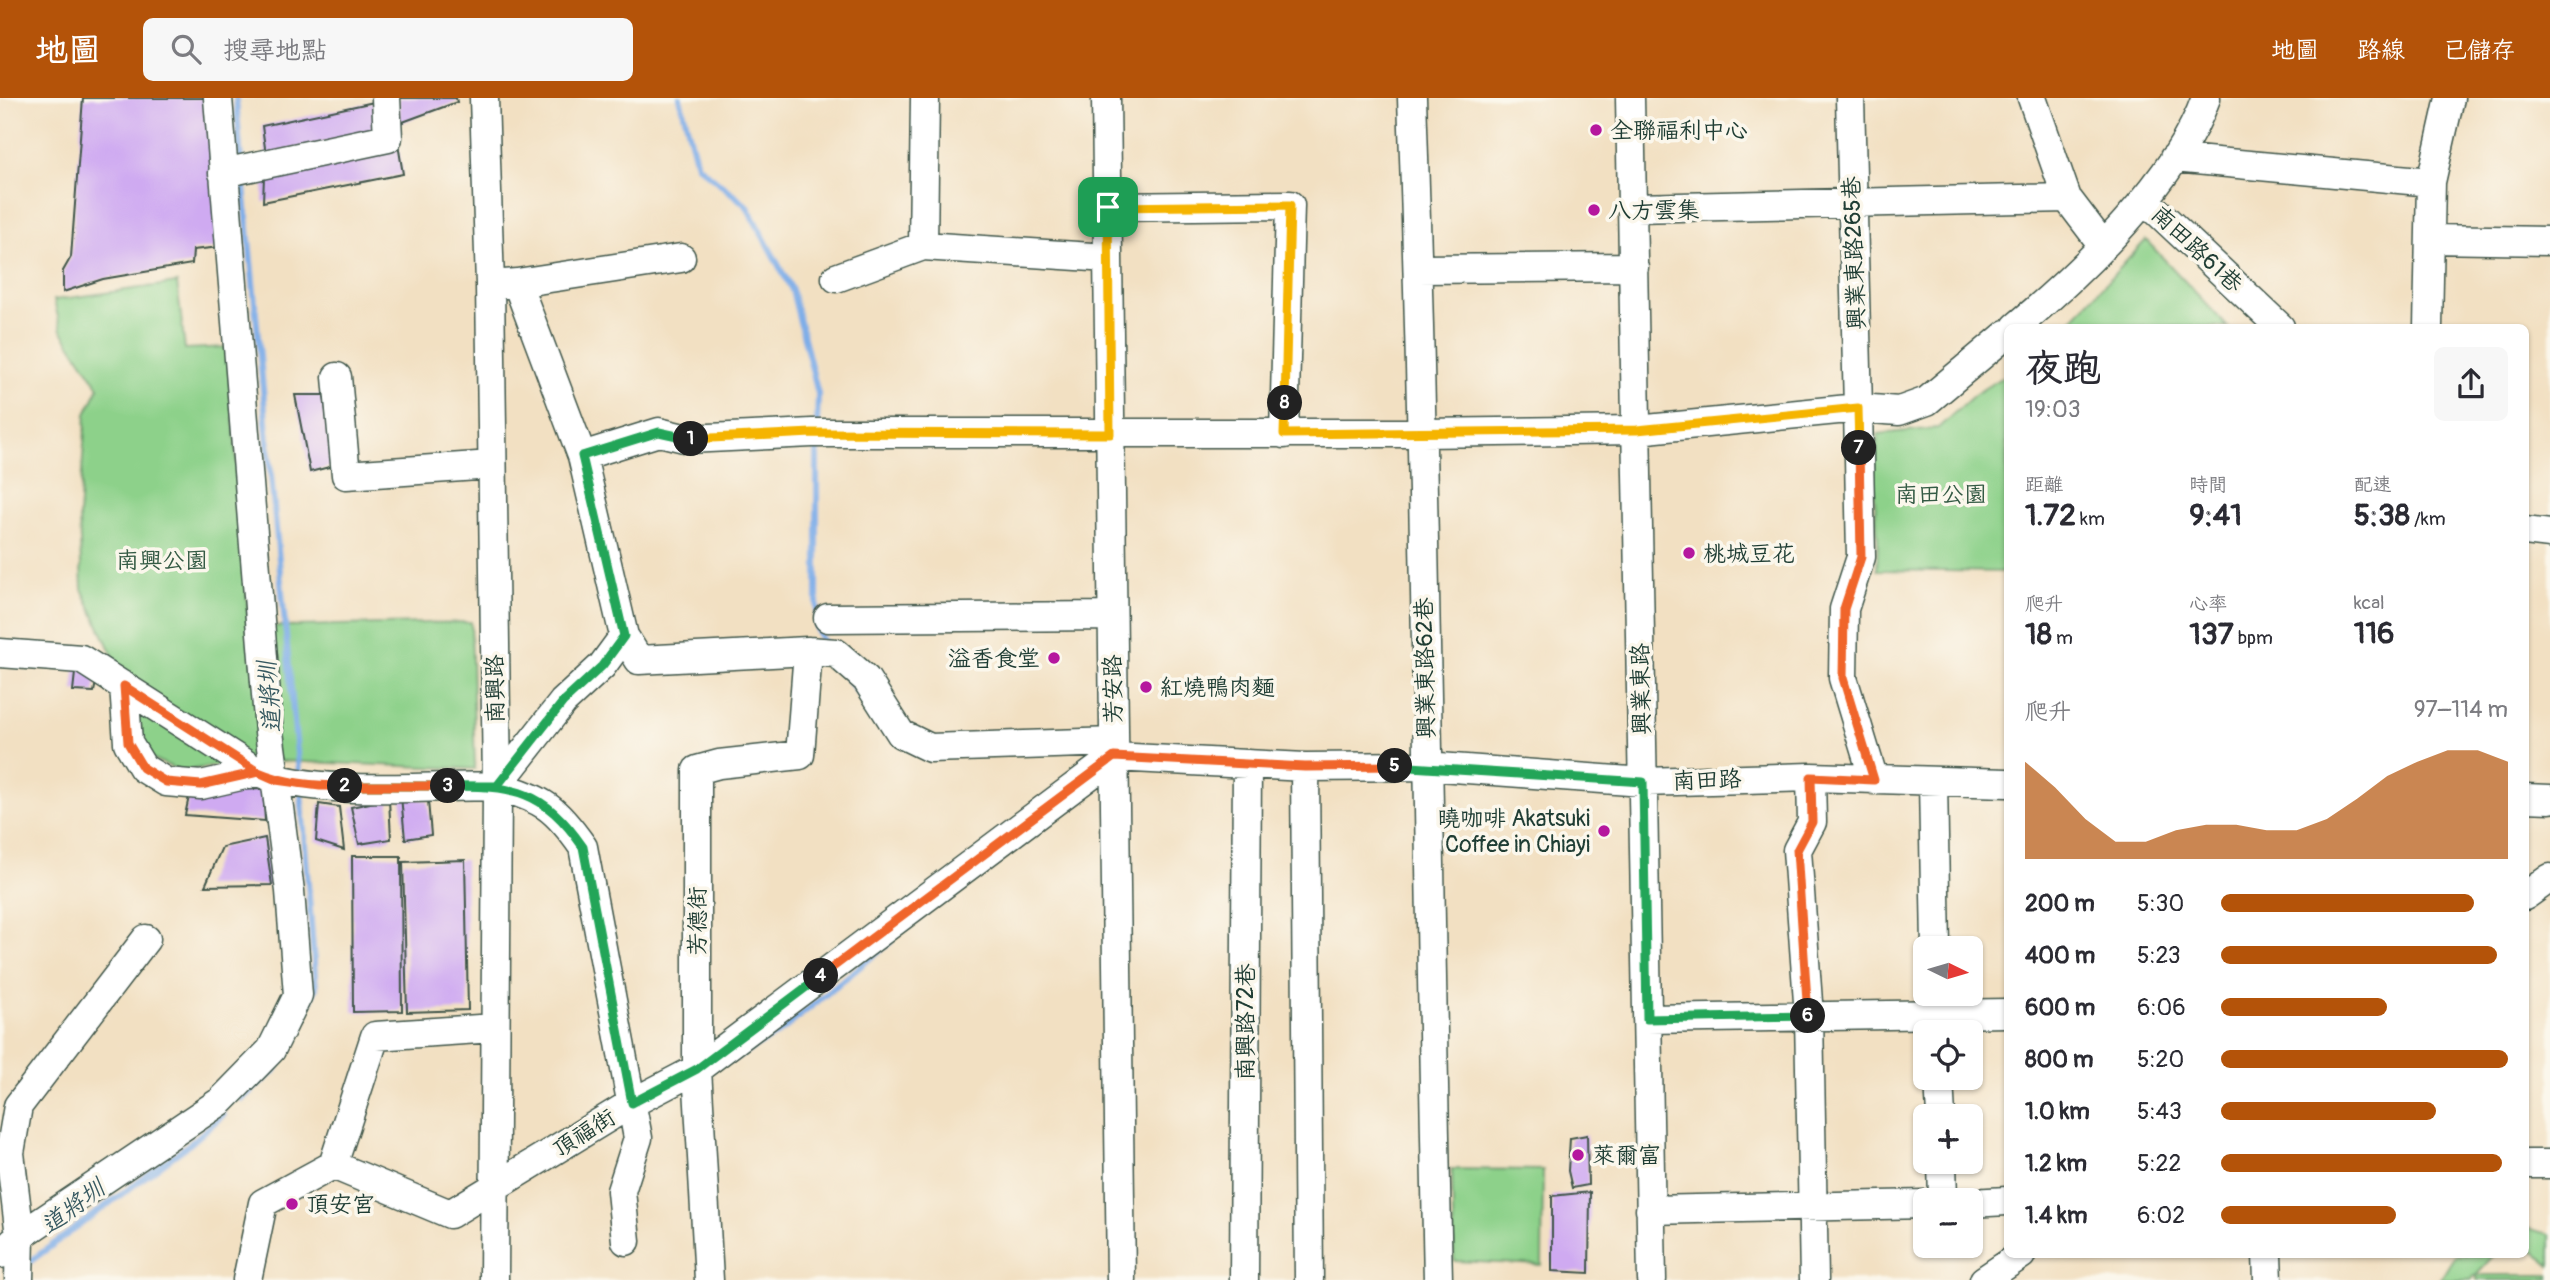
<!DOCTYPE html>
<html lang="zh-TW">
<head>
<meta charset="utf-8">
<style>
	:root { --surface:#fff; --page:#f7f7f7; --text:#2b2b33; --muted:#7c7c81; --accent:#b45309 }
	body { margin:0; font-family:Pangolin,"LXGW WenKai TC",sans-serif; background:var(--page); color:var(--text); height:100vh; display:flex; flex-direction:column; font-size:26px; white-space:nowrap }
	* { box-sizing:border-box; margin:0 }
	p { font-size:23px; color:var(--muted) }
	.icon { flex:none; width:38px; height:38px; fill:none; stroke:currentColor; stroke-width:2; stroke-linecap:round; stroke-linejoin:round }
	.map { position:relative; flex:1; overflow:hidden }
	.details { position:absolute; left:2004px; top:226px; width:525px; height:934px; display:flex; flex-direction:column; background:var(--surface); border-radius:10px; box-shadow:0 2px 5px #0004 }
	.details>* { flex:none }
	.needle { width:46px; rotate:95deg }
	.controls { position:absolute; left:1913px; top:838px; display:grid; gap:14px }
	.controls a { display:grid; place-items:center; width:70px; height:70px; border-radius:10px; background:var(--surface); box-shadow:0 2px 5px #0004; font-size:35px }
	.pin { position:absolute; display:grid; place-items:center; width:60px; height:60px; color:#fff; margin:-30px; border-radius:14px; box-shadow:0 4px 10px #0006 }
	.km { position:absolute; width:35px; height:35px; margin:-18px; border-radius:50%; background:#222; color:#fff; font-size:19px; line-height:35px; text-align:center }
	.round { display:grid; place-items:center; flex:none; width:74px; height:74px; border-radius:10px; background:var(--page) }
	.summary { display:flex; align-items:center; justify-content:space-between; height:119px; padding:0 21px }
	h1 { font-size:38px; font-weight:700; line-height:52px }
	.figures { display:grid; grid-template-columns:repeat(3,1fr); gap:10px; height:119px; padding:7px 21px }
	.figures div { display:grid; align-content:center }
	.figures b { font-size:30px; font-weight:700 }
	.figures small { font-size:19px; font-weight:400 }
	.figures p { font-size:19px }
	.chart { height:196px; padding:14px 21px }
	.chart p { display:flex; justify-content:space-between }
	.chart svg { width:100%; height:126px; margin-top:7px; fill:var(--accent); opacity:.7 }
	ul { padding:0 21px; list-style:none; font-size:23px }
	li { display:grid; grid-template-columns:112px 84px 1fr; align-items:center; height:52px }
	li i { height:18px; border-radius:9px; background:var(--accent) }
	header { display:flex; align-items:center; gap:42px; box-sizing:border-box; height:98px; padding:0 35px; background:var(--accent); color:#fff }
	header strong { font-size:33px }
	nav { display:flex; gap:38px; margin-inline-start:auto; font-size:24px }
	.search { width:490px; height:63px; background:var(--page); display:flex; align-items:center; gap:18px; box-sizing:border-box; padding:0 24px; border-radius:10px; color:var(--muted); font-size:26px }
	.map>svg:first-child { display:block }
	.green { fill:#8dd18a; stroke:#56875f; stroke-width:2 }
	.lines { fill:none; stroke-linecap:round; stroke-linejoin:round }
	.stream { stroke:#7eade8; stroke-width:6 }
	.building { fill:#cfaaf1 }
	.minor-casing { stroke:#3f5549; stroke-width:31 }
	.minor { stroke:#fff; stroke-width:28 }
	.split-1-casing { stroke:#fff; stroke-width:14 }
	.split-2-casing { stroke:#fff; stroke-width:14 }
	.split-3-casing { stroke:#fff; stroke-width:14 }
	.split-4-casing { stroke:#fff; stroke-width:14 }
	.split-5-casing { stroke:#fff; stroke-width:14 }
	.split-6-casing { stroke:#fff; stroke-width:14 }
	.split-7-casing { stroke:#fff; stroke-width:14 }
	.split-8-casing { stroke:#fff; stroke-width:14 }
	.split-9-casing { stroke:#fff; stroke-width:14 }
	.split-1 { stroke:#f5b400; stroke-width:9 }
	.split-2 { stroke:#22a559; stroke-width:9 }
	.split-3 { stroke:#f0652b; stroke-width:9 }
	.split-4 { stroke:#22a559; stroke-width:9 }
	.split-5 { stroke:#f0652b; stroke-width:9 }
	.split-6 { stroke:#22a559; stroke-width:9 }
	.split-7 { stroke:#f0652b; stroke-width:9 }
	.split-8 { stroke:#f5b400; stroke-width:9 }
	.split-9 { stroke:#f5b400; stroke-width:9 }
	.poi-dot { fill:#b5179e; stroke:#fbf7ec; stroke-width:2.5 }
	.labels { text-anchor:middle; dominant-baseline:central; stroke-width:7; stroke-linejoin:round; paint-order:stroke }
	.poi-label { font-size:23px; fill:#1f3d34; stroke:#fbf7ec; text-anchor:start }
	.street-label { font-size:23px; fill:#1f3d34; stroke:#fbf7ec }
	.park-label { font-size:23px; fill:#355b45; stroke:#fbf7ec }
	.water-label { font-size:24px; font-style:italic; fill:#375961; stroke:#fbf7ec }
</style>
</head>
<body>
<header>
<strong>地圖</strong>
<div class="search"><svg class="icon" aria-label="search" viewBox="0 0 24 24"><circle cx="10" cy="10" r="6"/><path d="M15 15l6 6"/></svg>搜尋地點</div>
<nav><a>地圖</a><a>路線</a><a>已儲存</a></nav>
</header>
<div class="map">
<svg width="2550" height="1182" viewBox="0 0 2550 1182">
	<rect width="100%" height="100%" fill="#fbf7ec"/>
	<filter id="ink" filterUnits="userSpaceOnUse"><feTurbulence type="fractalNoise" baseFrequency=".0143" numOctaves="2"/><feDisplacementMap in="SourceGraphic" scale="14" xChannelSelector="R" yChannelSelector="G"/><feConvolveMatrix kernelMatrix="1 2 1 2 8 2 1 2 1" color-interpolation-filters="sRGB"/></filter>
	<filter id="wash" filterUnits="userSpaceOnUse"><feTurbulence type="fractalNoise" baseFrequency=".00686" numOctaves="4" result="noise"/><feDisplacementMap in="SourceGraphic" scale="28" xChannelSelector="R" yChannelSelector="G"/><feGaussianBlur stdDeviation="1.57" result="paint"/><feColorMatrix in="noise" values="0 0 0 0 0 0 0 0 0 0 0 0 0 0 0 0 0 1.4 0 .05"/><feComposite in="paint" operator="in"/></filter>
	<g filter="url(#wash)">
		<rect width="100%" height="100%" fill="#f2e0c2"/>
		<path class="green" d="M 2146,142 L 2228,229 L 2065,229 Z
			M 177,185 L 185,251 L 228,249 L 249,529 L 471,524 L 475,671 L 256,662 L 181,673 L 150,660 L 132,632 L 129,593 L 82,491 L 79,418 L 86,316 L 99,289 L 61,232 L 54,202 Z
			M 2007,276 L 2007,474 L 1877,472 L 1878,443 L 1873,379 L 1878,336 L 1938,330 L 1974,297 Z
			M 1452,1071 L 1543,1072 L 1542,1167 L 1454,1163 Z
			M 2525,1129 L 2550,1137 L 2550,1167 L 2535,1154 L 2525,1152 Z
			M 2455,1157 L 2494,1157 L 2471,1182 L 2440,1182 Z
			M 2477,1177 L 2550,1177 L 2550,1182 L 2477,1182 Z"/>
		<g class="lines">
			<path class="stream" d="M 236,0 L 241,63
				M 680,0 L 697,67 L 746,107 L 792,192 L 818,296 L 817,326
				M 243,77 L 299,676
				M 817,341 L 817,533 L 824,545
				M 847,580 L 866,605
				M 301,694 L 316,890 L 309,905
				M 731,962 L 779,935 L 890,844
				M 242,1001 L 275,972 L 282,958
				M 28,1165 L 191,1045 L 223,1017"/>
		</g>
		<g id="blocks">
			<path class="building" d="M 83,0 L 217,0 L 230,148 L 193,152 L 192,166 L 103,181 L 63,194 L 63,173 L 71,159 Z
				M 399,0 L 456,0 L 457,4 L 400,25 Z
				M 374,4 L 376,34 L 266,57 L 262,28 Z
				M 398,46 L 403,76 L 263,104 L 264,78 Z
				M 295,297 L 324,297 L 333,368 L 310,374 Z
				M 76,566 L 97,579 L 94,594 L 73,593 Z
				M 263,691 L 265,723 L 185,717 L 190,694 Z
				M 401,698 L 428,703 L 431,737 L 405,741 Z
				M 389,701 L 391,741 L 359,746 L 351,709 Z
				M 319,706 L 339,709 L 344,752 L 316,743 Z
				M 265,740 L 272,787 L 205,788 L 222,749 Z
				M 352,758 L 401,758 L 402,913 L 353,914 Z
				M 465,762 L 468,912 L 407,914 L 403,764 Z
				M 1587,1037 L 1588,1087 L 1572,1090 L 1568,1073 L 1570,1040 Z
				M 1590,1094 L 1589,1175 L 1552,1173 L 1552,1098 Z"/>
		</g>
	</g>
	<g filter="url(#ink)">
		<use href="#blocks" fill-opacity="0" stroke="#3f5549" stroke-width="2"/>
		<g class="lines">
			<g class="minor-casing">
				<path id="minor" d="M 484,0 L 490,187 L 497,688 L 494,1182
					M 1106,0 L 1121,1182
					M 1412,0 C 1426,394 1429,788 1438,1182
					M 1630,0 L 1652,1182
					M 2032,0 L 2067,100 L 2102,146
					M 2174,60 L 2431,84
					M 223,75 L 388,40 L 386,0
					M 2145,102 L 2280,229
					M 1108,109 L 1290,107 L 1284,336
					M 1634,110 L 2067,100
					M 2430,141 L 2550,143
					M 923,148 L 925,0
					M 1418,171 L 1634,169
					M 836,180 L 923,148 L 1108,160
					M 517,185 L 681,160
					M 490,187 L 517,185 L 582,358 L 624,538
					M 2016,229 C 2083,173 2177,82 2206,0
					M 2428,229 L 2431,84 L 2450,0
					M 337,279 L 346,377 L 492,367
					M 582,358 L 659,334 L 688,341 L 812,335 L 1423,335 L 1637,332 L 1858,310 L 1850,0
					M 2525,433 L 2550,436
					M 828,520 L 1112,518
					M 0,555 L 81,561 L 258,674 C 314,699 433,688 497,688 L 563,604 L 602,568 L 624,538 L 639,562 L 808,553 L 836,555 L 866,581 L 901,636 L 930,650 L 1114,644
					M 124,588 L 128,645 L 143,670 L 166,684 L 201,687 L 258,674
					M 1305,669 L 1309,1182
					M 1811,679 L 1812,724 L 1797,752 L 1809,918 L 1814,1182
					M 1874,682 L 1843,580 L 1844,511 L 1861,459 L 1858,310 L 1899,313 L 1927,303 L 2007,236
					M 1933,683 L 1936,850
					M 497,688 C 543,701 555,709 583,749 L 638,1040 L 621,1093 L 626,1143
					M 2525,700 L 2550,701
					M 2525,798 L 2550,780
					M 1647,921 L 2007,915
					M 1939,980 L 1941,1018
					M 1942,1064 L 1943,1102
					M 2525,1066 L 2550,1066
					M 333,1067 L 375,938 L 494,930
					M 1970,1105 L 2007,1103
					M 1650,1112 L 1925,1106
					M 0,1156 L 20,1138 L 221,1003 L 271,952 L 298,897 L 290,793 L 269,634 L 218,0
					M 2267,1157 L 2268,1182
					M 19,1182 L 20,1138 L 10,1055 L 18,1008 L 146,841
					M 247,1182 L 263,1105 L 333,1067 L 450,1116 L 632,1005 L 697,971 L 1114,659 L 1305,669 L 1426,668 L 1643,684 L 1811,679 L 2007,685
					M 709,1182 L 697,971 L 697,672 L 719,666 L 800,657 L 808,553
					M 1244,1182 L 1247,666
					M 1984,1182 L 2021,1157"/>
			</g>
			<use href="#minor" class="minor"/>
		</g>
	</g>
	<g class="lines" filter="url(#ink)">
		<g class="split-1-casing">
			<path id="split-1" d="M 691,341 L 812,335 L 1110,336 L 1108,109"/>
		</g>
		<g class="split-2-casing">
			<path id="split-2" d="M 345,688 L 497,688 L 563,604 L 602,568 L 624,538 L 582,358 L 659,334 L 691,341"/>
		</g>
		<g class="split-3-casing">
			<path id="split-3" d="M 345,688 C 315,688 286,686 258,674 L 124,588 L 128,645 L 143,670 L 166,684 L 201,687 L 258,674 L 276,682 L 320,688 L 448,688"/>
		</g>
		<g class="split-4-casing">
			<path id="split-4" d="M 448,688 C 514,688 543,691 583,749 L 632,1005 L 697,971 L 821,878"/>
		</g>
		<g class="split-5-casing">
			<path id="split-5" d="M 821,878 L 1114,659 L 1305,669 L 1395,668"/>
		</g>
		<g class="split-6-casing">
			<path id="split-6" d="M 1395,668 L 1643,684 L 1647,921 L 1808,918"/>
		</g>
		<g class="split-7-casing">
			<path id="split-7" d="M 1808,918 L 1797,752 L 1812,724 L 1811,679 L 1874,682 L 1843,580 L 1844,511 L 1861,459 L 1859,350"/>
		</g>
		<g class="split-8-casing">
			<path id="split-8" d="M 1285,305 L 1284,336 L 1637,332 L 1858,310 L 1859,350"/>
		</g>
		<g class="split-9-casing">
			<path id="split-9" d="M 1108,109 L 1290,107 L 1285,305"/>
		</g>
		<use href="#split-1" class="split-1"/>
		<use href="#split-2" class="split-2"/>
		<use href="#split-3" class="split-3"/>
		<use href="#split-4" class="split-4"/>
		<use href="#split-5" class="split-5"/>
		<use href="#split-6" class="split-6"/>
		<use href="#split-7" class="split-7"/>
		<use href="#split-8" class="split-8"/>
		<use href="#split-9" class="split-9"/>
	</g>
	<g class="poi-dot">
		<circle cx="1596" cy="32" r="7"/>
		<circle cx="1594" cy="112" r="7"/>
		<circle cx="1689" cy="455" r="7"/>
		<circle cx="1054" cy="560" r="7"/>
		<circle cx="1146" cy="589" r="7"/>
		<circle cx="1604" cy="733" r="7"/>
		<circle cx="1578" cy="1057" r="7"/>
		<circle cx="292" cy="1106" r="7"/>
	</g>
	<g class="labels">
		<g class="poi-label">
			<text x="1610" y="32">全聯福利中心</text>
			<text x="1608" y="112">八方雲集</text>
			<text x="1703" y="455">桃城豆花</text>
			<text x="1040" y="560" text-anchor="end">溢香食堂</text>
			<text x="1160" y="589">紅燒鴨肉麵</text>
			<text x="1590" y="720" text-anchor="end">曉咖啡 Akatsuki<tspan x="1590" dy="26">Coffee in Chiayi</tspan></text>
			<text x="1592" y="1057">萊爾富</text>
			<text x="306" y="1106">頂安宮</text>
		</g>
		<g class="street-label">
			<text transform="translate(2197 151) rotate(43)">南田路61巷</text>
			<text transform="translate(1854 155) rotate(-92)">興業東路265巷</text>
			<text transform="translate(1425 570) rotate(-91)">興業東路62巷</text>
			<text transform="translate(495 591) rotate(-91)">南興路</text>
			<text transform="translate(1113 591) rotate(-91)">芳安路</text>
			<text transform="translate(1641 591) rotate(-91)">興業東路</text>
			<text transform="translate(1707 682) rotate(-2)">南田路</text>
			<text transform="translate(697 823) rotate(-90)">芳德街</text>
			<text transform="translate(1245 924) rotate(-90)">南興路72巷</text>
			<text transform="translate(584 1035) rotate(-32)">頂福街</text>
		</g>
		<g class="park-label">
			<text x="1941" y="396">南田公園</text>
			<text x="162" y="462">南興公園</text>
		</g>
		<g class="water-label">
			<text transform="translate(270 599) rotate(-95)">道將圳</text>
			<text transform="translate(73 1109) rotate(-37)">道將圳</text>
		</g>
	</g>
</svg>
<div class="controls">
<a><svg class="needle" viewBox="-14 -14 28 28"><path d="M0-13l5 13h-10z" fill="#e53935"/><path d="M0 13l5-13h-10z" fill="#7c7c81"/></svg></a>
<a><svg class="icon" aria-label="locate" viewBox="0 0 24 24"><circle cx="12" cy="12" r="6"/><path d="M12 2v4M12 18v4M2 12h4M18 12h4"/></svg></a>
<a>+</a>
<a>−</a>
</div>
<div class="pin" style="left:1108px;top:109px;background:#1e9e55"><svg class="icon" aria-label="arrive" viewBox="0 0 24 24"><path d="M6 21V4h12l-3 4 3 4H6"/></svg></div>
<b class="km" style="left:691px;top:341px">1</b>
<b class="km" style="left:345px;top:688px">2</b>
<b class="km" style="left:448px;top:688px">3</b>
<b class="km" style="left:821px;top:878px">4</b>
<b class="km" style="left:1395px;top:668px">5</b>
<b class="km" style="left:1808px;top:918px">6</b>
<b class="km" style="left:1859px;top:350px">7</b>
<b class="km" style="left:1285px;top:305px">8</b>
<section class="details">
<div class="summary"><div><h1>夜跑</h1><p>19:03</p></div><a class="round"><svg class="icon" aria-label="share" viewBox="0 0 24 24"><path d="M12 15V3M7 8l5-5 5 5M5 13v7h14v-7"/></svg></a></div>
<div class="figures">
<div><p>距離</p><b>1.72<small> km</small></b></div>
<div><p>時間</p><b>9:41</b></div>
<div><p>配速</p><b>5:38<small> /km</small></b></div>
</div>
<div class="figures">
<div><p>爬升</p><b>18<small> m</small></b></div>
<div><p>心率</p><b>137<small> bpm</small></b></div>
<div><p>kcal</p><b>116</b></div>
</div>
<div class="chart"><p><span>爬升</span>97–114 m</p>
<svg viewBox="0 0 160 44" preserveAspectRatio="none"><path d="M0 44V10L10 19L20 30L30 38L40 38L50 34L60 32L70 32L80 34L90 34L100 30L110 23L120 15L130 10L140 6L150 6L160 10V44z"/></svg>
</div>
<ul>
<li><b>200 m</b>5:30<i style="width:88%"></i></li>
<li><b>400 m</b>5:23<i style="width:96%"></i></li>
<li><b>600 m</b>6:06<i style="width:58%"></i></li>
<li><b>800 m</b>5:20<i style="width:100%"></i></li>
<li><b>1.0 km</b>5:43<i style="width:75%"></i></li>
<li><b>1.2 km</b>5:22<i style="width:98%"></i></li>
<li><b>1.4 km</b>6:02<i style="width:61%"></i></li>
</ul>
</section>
</div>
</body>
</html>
